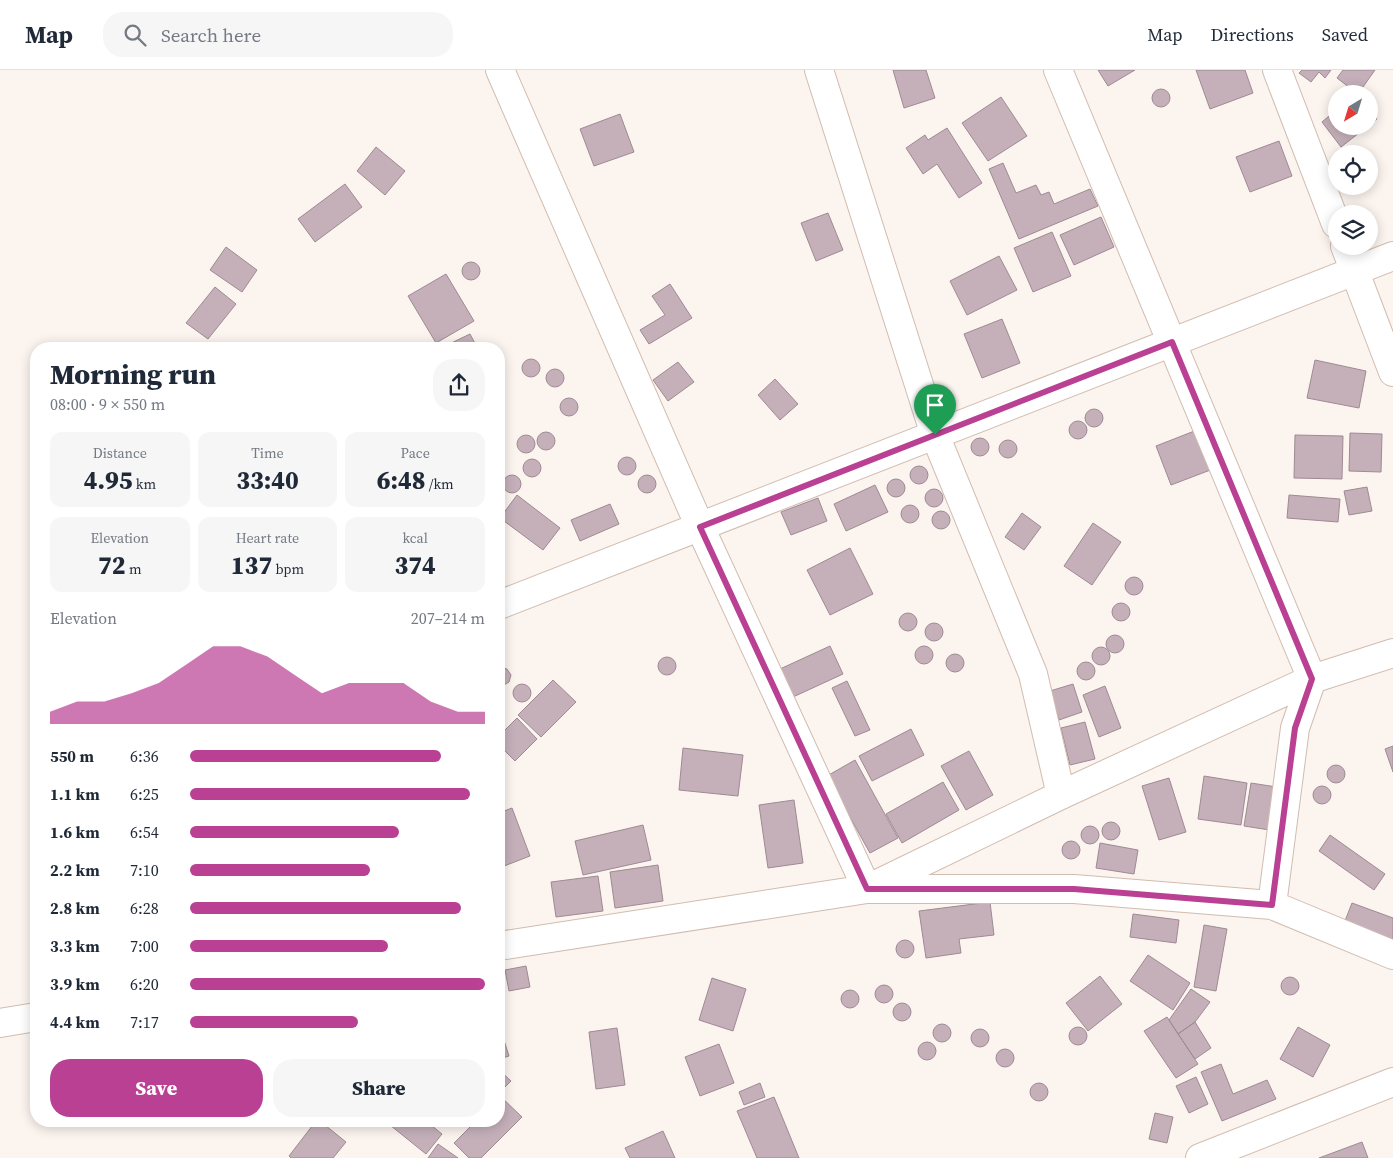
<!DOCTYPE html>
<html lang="en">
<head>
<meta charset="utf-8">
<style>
	:root { --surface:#fff; --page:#f6f6f7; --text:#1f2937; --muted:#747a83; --line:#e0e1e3; --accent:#b94093 }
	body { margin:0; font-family:"Source Serif 4",serif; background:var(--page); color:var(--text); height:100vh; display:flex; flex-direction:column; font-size:19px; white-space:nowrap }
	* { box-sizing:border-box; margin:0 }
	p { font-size:16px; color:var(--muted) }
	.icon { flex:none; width:28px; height:28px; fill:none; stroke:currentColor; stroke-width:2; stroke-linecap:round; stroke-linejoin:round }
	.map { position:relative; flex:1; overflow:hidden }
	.panel { position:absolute; left:30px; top:272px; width:475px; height:785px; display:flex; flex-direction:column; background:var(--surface); border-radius:20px; box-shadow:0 2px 12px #0003 }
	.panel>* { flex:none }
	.needle { width:32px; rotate:218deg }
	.controls { position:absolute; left:1328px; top:15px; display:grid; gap:10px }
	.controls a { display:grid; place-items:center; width:50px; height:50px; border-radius:50%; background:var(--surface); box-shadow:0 2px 12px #0003; font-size:25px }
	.pin { position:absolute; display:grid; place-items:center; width:42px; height:42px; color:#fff; margin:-51px -21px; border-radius:50% 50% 50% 0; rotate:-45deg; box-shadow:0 0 5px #0007 }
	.pin .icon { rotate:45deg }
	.round { display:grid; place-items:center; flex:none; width:52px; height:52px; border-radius:20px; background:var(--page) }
	.head { display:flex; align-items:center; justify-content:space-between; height:85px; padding:0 20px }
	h1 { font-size:28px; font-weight:800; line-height:38px }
	.metrics { display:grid; grid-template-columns:repeat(3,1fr); gap:8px; height:85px; padding:5px 20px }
	.metrics div { display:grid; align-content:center; border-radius:12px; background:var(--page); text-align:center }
	.metrics b { font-size:25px; font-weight:800 }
	.metrics small { font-size:14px; font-weight:400 }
	.metrics p { font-size:14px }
	.chart { height:140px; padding:10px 20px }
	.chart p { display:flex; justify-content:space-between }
	.chart svg { width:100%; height:90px; margin-top:5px; fill:var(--accent); opacity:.7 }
	.primary-button { display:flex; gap:10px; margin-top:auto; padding:10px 20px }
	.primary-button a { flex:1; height:58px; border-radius:20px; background:var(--accent); color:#fff; font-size:20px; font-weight:800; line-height:58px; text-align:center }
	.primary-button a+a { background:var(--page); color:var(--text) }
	ul { padding:0 20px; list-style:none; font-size:16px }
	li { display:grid; grid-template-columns:80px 60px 1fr; align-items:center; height:38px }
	li i { height:12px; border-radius:6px; background:var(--accent) }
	header { display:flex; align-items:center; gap:30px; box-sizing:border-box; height:70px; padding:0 25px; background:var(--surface); border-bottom:1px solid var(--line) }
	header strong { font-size:24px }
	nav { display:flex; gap:28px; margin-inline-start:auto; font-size:18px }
	.search { width:350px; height:45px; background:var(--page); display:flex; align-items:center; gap:12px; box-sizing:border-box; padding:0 18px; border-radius:20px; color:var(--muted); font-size:19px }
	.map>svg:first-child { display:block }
	.building { fill:#c5b0ba; stroke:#9e8a94 }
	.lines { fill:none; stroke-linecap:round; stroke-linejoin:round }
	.minor-casing { stroke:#d1bcb0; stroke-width:30 }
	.minor { stroke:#fff; stroke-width:28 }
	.route-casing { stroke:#fff; stroke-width:10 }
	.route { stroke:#b94093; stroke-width:6 }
</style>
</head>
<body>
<header>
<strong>Map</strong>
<div class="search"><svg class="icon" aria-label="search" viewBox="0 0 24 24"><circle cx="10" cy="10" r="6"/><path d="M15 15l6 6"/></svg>Search here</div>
<nav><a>Map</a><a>Directions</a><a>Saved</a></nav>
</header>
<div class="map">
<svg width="1393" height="1088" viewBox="0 0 1393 1088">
	<rect width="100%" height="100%" fill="#fcf4ef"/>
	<path class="building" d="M 893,0 L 926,0 L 935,28 L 904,38 Z
		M 1098,0 L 1135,0 L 1108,16 Z
		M 1196,0 L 1245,0 L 1253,23 L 1210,39 Z
		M 1302,0 L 1331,0 L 1325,8 L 1319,2 L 1311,12 L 1299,3 Z
		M 1343,0 L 1375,0 L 1358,24 L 1337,8 Z
		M1152 28a9 9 0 1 1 18 0a9 9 0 1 1-18 0Z
		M 1001,27 L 1027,66 L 988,91 L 962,53 Z
		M 1369,38 L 1377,49 L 1369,56 Z
		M 1336,40 L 1336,56 L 1368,56 L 1341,77 L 1322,52 Z
		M 620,44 L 634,82 L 594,96 L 580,59 Z
		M 947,58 L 982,113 L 959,128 L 937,94 L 923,104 L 906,78 L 925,65 L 928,70 Z
		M 1279,71 L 1292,106 L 1250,122 L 1236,87 Z
		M 376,77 L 405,101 L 385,125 L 357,101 Z
		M 1003,93 L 1016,123 L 1036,115 L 1041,125 L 1049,122 L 1054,134 L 1090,119 L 1098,136 L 1019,169 L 989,99 Z
		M 345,114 L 362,137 L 315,172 L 298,149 Z
		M 828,143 L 843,180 L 816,191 L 801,153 Z
		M 1101,147 L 1114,177 L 1074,195 L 1060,165 Z
		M 1052,162 L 1071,206 L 1033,222 L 1014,178 Z
		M 226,177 L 257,200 L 242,222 L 210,200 Z
		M 999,186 L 1017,220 L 967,245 L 950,211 Z
		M462 201a9 9 0 1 1 18 0a9 9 0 1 1-18 0Z
		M 446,204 L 474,251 L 436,273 L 408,226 Z
		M 670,214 L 692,248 L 649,274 L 640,260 L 665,245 L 652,226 Z
		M 215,217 L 236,234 L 208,269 L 186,253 Z
		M 1002,249 L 1020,293 L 982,308 L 964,264 Z
		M 470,264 L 478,279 L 446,279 L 445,276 Z
		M522 298a9 9 0 1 1 18 0a9 9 0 1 1-18 0Z
		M 1315,290 L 1366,301 L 1359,338 L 1307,328 Z
		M 678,292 L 694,312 L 668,331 L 653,310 Z
		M546 308a9 9 0 1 1 18 0a9 9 0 1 1-18 0Z
		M 775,309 L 798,334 L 780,350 L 758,325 Z
		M560 337a9 9 0 1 1 18 0a9 9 0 1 1-18 0Z
		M1085 348a9 9 0 1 1 18 0a9 9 0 1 1-18 0Z
		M1069 360a9 9 0 1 1 18 0a9 9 0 1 1-18 0Z
		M 1197,360 L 1213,399 L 1171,415 L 1156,376 Z
		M537 371a9 9 0 1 1 18 0a9 9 0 1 1-18 0Z
		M 1350,363 L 1382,364 L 1381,402 L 1349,401 Z
		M517 374a9 9 0 1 1 18 0a9 9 0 1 1-18 0Z
		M 1295,365 L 1343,366 L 1342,409 L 1294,408 Z
		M971 377a9 9 0 1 1 18 0a9 9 0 1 1-18 0Z
		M999 379a9 9 0 1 1 18 0a9 9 0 1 1-18 0Z
		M618 396a9 9 0 1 1 18 0a9 9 0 1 1-18 0Z
		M523 398a9 9 0 1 1 18 0a9 9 0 1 1-18 0Z
		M910 405a9 9 0 1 1 18 0a9 9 0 1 1-18 0Z
		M638 414a9 9 0 1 1 18 0a9 9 0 1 1-18 0Z
		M503 414a9 9 0 1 1 18 0a9 9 0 1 1-18 0Z
		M887 418a9 9 0 1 1 18 0a9 9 0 1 1-18 0Z
		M 875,415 L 888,442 L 846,461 L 834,434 Z
		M 1367,417 L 1372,441 L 1349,445 L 1344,421 Z
		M925 428a9 9 0 1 1 18 0a9 9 0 1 1-18 0Z
		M 517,425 L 560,458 L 543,480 L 500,448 Z
		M 1289,425 L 1340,429 L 1338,452 L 1287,448 Z
		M 818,428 L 827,451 L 791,465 L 781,442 Z
		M 610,434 L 619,454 L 580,471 L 571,450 Z
		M901 444a9 9 0 1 1 18 0a9 9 0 1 1-18 0Z
		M932 450a9 9 0 1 1 18 0a9 9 0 1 1-18 0Z
		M 1022,443 L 1041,457 L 1024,480 L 1005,467 Z
		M 1093,453 L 1121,472 L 1092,515 L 1064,496 Z
		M 850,478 L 873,524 L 830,545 L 807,500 Z
		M1125 516a9 9 0 1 1 18 0a9 9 0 1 1-18 0Z
		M1112 542a9 9 0 1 1 18 0a9 9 0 1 1-18 0Z
		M899 552a9 9 0 1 1 18 0a9 9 0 1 1-18 0Z
		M925 562a9 9 0 1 1 18 0a9 9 0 1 1-18 0Z
		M1106 574a9 9 0 1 1 18 0a9 9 0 1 1-18 0Z
		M915 585a9 9 0 1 1 18 0a9 9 0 1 1-18 0Z
		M 830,576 L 843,604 L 793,627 L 780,599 Z
		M1092 586a9 9 0 1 1 18 0a9 9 0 1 1-18 0Z
		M946 593a9 9 0 1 1 18 0a9 9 0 1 1-18 0Z
		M658 596a9 9 0 1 1 18 0a9 9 0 1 1-18 0Z
		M1077 601a9 9 0 1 1 18 0a9 9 0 1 1-18 0Z
		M 499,597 L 507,599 L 511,605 L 509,612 L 502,616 L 499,615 Z
		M 553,610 L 576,632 L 541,667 L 518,645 Z
		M 847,611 L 870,660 L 855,666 L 832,618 Z
		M513 623a9 9 0 1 1 18 0a9 9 0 1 1-18 0Z
		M 1073,614 L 1082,642 L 1059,650 L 1050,621 Z
		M 1105,616 L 1121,658 L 1099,667 L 1083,625 Z
		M 517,648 L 537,669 L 515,691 L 499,675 L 499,666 Z
		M 1085,652 L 1095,689 L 1070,695 L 1061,658 Z
		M 911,659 L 924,685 L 872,711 L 859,686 Z
		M 1393,676 L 1393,702 L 1385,679 Z
		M 683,678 L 743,685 L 738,726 L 679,720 Z
		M 969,681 L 993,725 L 966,740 L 941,696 Z
		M 855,690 L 898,768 L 870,783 L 827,706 Z
		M1327 704a9 9 0 1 1 18 0a9 9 0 1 1-18 0Z
		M 1204,706 L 1247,713 L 1241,755 L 1198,749 Z
		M 1169,708 L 1186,762 L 1159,770 L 1142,716 Z
		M 943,712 L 959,740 L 902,773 L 886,744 Z
		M 1251,713 L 1283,718 L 1276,761 L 1244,756 Z
		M1313 725a9 9 0 1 1 18 0a9 9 0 1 1-18 0Z
		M 794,730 L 803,793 L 768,798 L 759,735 Z
		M 512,738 L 530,786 L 499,798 L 499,743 Z
		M1102 761a9 9 0 1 1 18 0a9 9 0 1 1-18 0Z
		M 643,755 L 651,790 L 583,805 L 575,771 Z
		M1081 765a9 9 0 1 1 18 0a9 9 0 1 1-18 0Z
		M 1330,765 L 1385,804 L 1374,820 L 1319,781 Z
		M1062 780a9 9 0 1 1 18 0a9 9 0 1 1-18 0Z
		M 1100,773 L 1138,780 L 1134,804 L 1096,798 Z
		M 658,795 L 663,831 L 615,838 L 610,802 Z
		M 598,806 L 603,841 L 556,847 L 551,812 Z
		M 990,832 L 994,865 L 959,869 L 961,883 L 926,888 L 919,841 Z
		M 1352,833 L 1393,848 L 1393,874 L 1343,856 Z
		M 1133,844 L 1179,850 L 1176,873 L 1130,867 Z
		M 1204,855 L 1227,859 L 1216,921 L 1194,917 Z
		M896 879a9 9 0 1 1 18 0a9 9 0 1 1-18 0Z
		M 1148,885 L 1190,913 L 1173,940 L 1130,911 Z
		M 526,896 L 530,917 L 509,921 L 505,900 Z
		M 1100,906 L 1122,934 L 1088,961 L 1066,933 Z
		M1281 916a9 9 0 1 1 18 0a9 9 0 1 1-18 0Z
		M 712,908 L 746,919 L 733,961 L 699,950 Z
		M875 924a9 9 0 1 1 18 0a9 9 0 1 1-18 0Z
		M 1191,919 L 1210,932 L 1195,952 L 1178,964 L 1169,950 Z
		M841 929a9 9 0 1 1 18 0a9 9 0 1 1-18 0Z
		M893 942a9 9 0 1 1 18 0a9 9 0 1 1-18 0Z
		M 1167,947 L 1198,994 L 1176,1008 L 1144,961 Z
		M 1195,952 L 1211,978 L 1195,989 L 1178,964 Z
		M933 963a9 9 0 1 1 18 0a9 9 0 1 1-18 0Z
		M 499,955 L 509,986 L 499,989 Z
		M1069 966a9 9 0 1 1 18 0a9 9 0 1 1-18 0Z
		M 1298,957 L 1330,975 L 1313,1007 L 1280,989 Z
		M 617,958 L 625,1015 L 596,1019 L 589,962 Z
		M971 968a9 9 0 1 1 18 0a9 9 0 1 1-18 0Z
		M918 981a9 9 0 1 1 18 0a9 9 0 1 1-18 0Z
		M 719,974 L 734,1013 L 700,1026 L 685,987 Z
		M996 988a9 9 0 1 1 18 0a9 9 0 1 1-18 0Z
		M 1221,994 L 1233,1024 L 1267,1010 L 1276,1029 L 1222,1051 L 1201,1002 Z
		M 499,1000 L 511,1011 L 499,1023 Z
		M 1196,1007 L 1208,1034 L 1189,1043 L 1176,1016 Z
		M1030 1022a9 9 0 1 1 18 0a9 9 0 1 1-18 0Z
		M 760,1013 L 765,1027 L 744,1035 L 739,1022 Z
		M 501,1027 L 522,1047 L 481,1088 L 469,1088 L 454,1073 L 476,1051 L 499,1051 L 499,1029 Z
		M 774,1027 L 799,1088 L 757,1088 L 737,1041 Z
		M 1155,1043 L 1173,1047 L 1167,1073 L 1149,1069 Z
		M 316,1051 L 320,1051 L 346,1072 L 333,1088 L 291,1088 L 289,1086 Z
		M 385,1051 L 426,1051 L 442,1064 L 426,1084 Z
		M 663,1061 L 675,1088 L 630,1088 L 625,1078 Z
		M 1362,1072 L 1368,1088 L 1319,1088 Z
		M 438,1074 L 458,1088 L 428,1088 Z"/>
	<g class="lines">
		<g class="minor-casing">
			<path id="minor" d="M 500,0 L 700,457 L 867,819 L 1061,725 L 1312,609 L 1393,583
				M 819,0 L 935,365 L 1033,604 L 1061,725
				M 1058,0 L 1312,609 L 1295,658 L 1272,835
				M 1277,0 L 1336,154
				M 1345,176 L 1393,302
				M 499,535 L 1393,186
				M 499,876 L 867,819 L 1074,819 L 1272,835 L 1393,885
				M 0,953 L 36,947
				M 1200,1088 L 1393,1012"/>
		</g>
		<use href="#minor" class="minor"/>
	</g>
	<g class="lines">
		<g class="route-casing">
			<path id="route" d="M 1172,272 L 1312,609 L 1295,658 L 1272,835 L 1074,819 L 867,819 L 700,457 Z"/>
		</g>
		<use href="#route" class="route"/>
	</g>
</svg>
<div class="controls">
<a><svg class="needle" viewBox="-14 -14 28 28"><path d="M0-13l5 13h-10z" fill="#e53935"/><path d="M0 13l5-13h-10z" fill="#747a83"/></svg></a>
<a><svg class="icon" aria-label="locate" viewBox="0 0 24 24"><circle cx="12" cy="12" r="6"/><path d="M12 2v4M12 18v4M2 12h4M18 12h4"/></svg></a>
<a><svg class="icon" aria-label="layers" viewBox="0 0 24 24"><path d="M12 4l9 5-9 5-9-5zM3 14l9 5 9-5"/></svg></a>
</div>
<div class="pin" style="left:935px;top:365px;background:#1e9e55"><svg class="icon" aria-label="arrive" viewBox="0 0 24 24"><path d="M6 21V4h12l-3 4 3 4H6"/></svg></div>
<section class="panel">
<div class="head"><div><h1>Morning run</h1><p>08:00 · 9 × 550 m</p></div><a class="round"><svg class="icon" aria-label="share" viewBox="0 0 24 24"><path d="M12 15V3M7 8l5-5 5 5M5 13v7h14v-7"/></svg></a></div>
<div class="metrics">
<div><p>Distance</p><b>4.95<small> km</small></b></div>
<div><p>Time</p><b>33:40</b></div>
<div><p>Pace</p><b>6:48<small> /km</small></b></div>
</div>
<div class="metrics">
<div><p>Elevation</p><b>72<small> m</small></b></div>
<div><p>Heart rate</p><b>137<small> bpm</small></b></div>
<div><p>kcal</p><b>374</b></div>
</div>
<div class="chart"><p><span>Elevation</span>207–214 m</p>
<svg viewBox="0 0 160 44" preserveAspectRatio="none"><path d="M0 44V38L10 33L20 33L30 29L40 24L50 15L60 6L70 6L80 11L90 20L100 29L110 24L120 24L130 24L140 33L150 38L160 38V44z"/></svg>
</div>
<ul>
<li><b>550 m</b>6:36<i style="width:85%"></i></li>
<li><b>1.1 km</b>6:25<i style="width:95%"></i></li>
<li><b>1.6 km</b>6:54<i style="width:71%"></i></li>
<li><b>2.2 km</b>7:10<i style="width:61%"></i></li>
<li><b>2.8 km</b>6:28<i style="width:92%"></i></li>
<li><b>3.3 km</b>7:00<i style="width:67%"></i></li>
<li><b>3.9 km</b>6:20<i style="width:100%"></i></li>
<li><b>4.4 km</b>7:17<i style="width:57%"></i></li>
</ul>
<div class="primary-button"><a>Save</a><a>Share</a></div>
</section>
</div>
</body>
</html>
